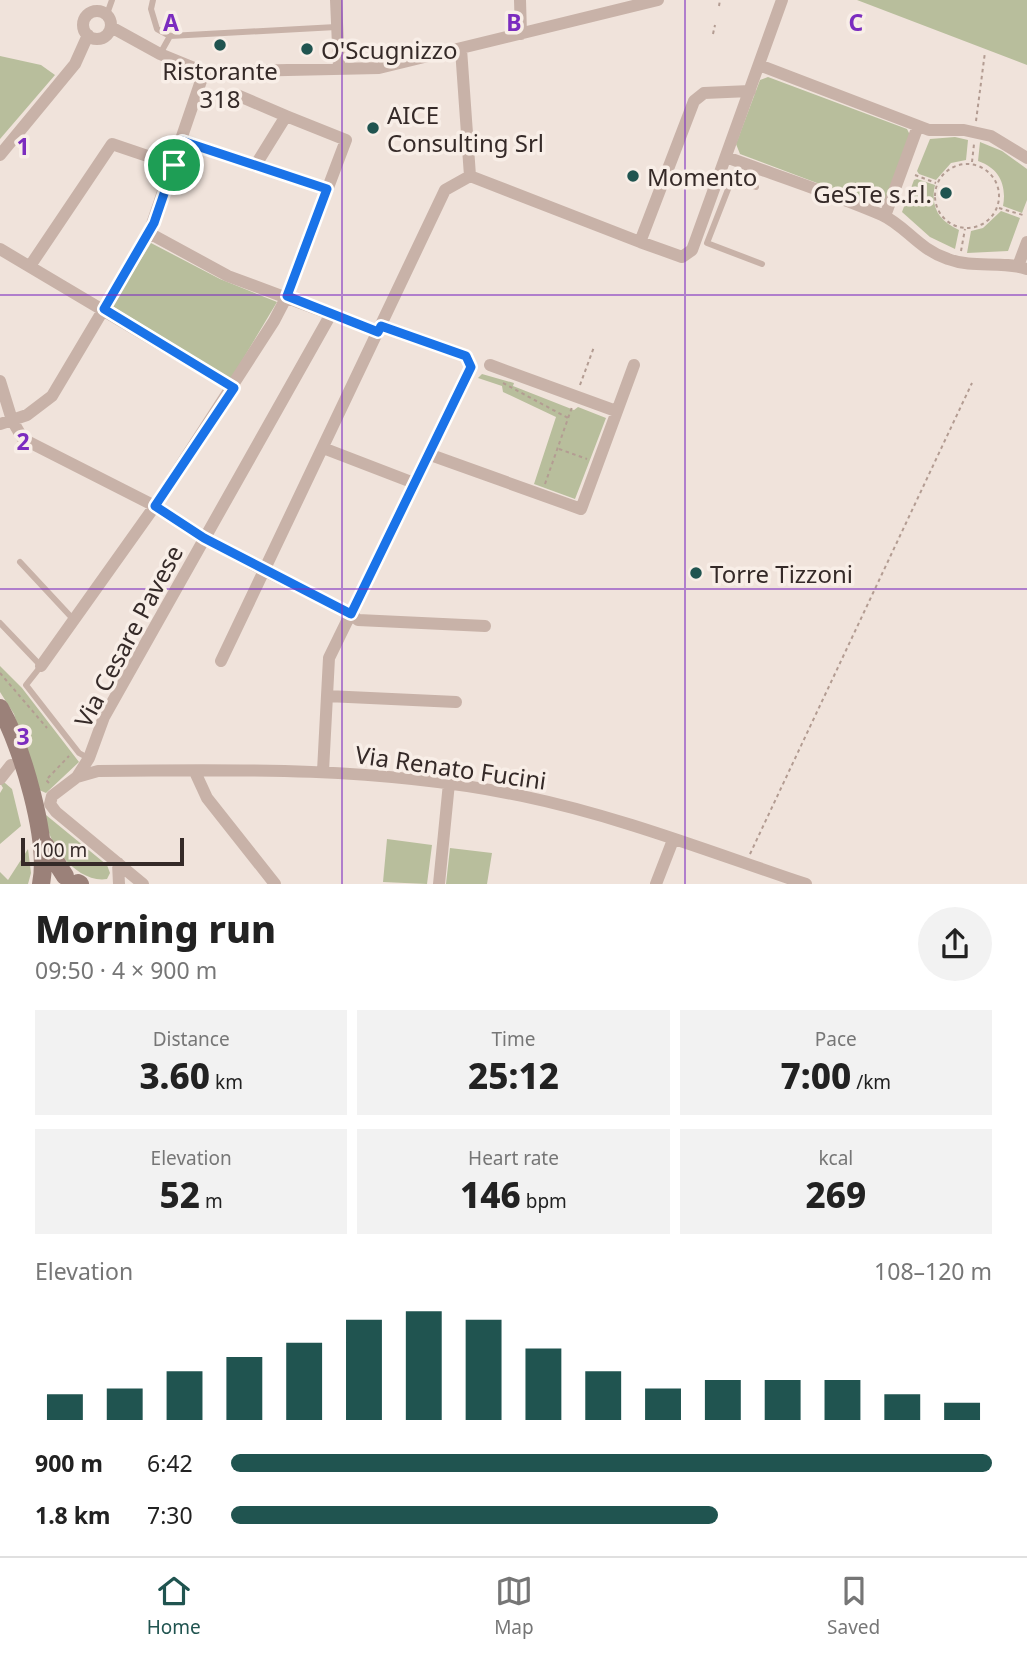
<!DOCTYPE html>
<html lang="en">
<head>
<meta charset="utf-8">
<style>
	:root { --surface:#fff; --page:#f2f2f2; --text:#222; --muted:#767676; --line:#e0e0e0; --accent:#205450 }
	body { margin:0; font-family:"Noto Sans",sans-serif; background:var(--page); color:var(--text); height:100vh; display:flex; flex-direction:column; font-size:26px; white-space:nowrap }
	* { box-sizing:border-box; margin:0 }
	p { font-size:23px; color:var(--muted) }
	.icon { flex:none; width:38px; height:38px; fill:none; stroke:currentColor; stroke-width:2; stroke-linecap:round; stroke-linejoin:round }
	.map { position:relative; height:884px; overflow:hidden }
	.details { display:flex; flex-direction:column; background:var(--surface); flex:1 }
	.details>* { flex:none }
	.scale { position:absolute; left:21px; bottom:18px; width:163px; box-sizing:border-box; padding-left:7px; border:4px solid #352a28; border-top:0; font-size:19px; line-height:24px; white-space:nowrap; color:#352a28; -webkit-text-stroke:5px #f8eee7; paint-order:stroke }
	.pin { position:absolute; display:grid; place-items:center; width:60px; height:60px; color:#fff; margin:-30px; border:4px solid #fff; border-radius:50%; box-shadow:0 2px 7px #0007 }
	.round { display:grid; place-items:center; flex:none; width:74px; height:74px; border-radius:37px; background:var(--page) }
	.headline { display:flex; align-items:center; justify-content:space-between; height:119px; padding:0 35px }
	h1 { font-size:38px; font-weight:800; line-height:52px }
	.metrics { display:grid; grid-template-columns:repeat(3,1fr); gap:10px; height:119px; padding:7px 35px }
	.metrics div { display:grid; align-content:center; border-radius:0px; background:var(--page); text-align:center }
	.metrics b { font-size:35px; font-weight:800 }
	.metrics small { font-size:19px; font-weight:400 }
	.metrics p { font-size:19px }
	.chart { height:196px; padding:14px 35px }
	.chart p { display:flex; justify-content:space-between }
	.chart svg { width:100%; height:126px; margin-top:7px; stroke:var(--accent); stroke-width:6 }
	ul { padding:0 35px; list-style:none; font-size:23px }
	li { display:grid; grid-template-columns:112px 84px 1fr; align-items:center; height:52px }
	li i { height:18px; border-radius:9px; background:var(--accent) }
	.tab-bar { display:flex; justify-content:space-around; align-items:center; height:98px; border-top:2px solid var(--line); background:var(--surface); font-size:19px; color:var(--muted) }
	.tab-bar a { display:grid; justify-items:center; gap:4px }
	.tab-bar .active { color:var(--accent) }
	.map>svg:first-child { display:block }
	.green { fill:#b8be9c }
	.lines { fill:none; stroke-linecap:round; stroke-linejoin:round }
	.path { stroke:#b39c92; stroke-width:2; stroke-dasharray:3.5 3.5; stroke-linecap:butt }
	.lane { stroke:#c8b2a8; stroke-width:6 }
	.street { stroke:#c8b2a8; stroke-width:12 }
	.secondary { stroke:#9b8179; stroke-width:18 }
	.route-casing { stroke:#fff; stroke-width:14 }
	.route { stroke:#1a73e8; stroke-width:9 }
	.grid { fill:none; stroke:#7b2cbf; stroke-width:2; stroke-opacity:0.55 }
	.poi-dot { fill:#205450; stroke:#f8eee7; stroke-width:2.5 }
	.labels { text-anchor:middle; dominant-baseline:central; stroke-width:7; stroke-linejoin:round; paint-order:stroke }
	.poi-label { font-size:24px; fill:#352a28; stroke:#f8eee7; text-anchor:start }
	.street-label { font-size:24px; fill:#352a28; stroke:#f8eee7 }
	.grid-label { font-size:23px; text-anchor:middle; font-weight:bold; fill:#7b2cbf; stroke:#f8eee7; stroke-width:7; stroke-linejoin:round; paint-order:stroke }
</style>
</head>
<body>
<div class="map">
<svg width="1027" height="884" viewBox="0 0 1027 884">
	<rect width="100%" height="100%" fill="#f0e3db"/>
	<path class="green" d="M 857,0 L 1027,0 L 1027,65 Z
		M 0,56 L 41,65 L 55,75 L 0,139 Z
		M 768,77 L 907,129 L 910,135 L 885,203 L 878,206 L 740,154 L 736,144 L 760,80 Z
		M 955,137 L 968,140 L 966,160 L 951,163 L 936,180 L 919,174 L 917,171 L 930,139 Z
		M 980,142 L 1002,151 L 1027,169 L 1027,200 L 1022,213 L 1003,206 C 1007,185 999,168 978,161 Z
		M 917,179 L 935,185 C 930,207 939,221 959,230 L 955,249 L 930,237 L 902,212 L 914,180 Z
		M 1001,211 L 1020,218 L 1008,251 L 967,253 L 971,231 L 983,228 Z
		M 151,243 L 220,279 L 277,302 L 231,379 L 112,306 Z
		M 482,374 L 514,383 L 513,386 L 574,410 L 578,407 L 606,418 L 575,499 L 534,484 L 556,417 L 503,392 L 502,386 L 478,378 Z
		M 0,666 L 22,688 L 79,762 L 46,793 L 37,789 L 14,714 L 0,692 Z
		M 0,783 L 5,783 L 12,789 L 21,826 L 0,844 L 0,793 L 3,788 Z
		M 46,815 L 107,865 L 110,873 L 107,879 C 75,884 44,839 46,815 Z
		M 387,839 L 432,845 L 427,884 L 383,882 Z
		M 450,848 L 492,853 L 487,884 L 446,884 Z
		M 28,849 L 31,873 L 28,884 L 0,884 L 0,872 L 8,880 Z"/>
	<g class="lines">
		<path class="path" d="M 719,6 L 720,0
			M 713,34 L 715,25
			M 976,121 L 985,52
			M 972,162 L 974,144
			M935 196a32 32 0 1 1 64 0a32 32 0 1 1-64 0Z
			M 915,175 L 936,183
			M 999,208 L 1023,215
			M 961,251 L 965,229
			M 391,330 L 465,356
			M 503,383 L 568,418
			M 580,385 L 594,347
			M 559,449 L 587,459
			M 545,484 L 572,407
			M 0,673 L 47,728
			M 49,783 L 46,780 L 69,756
			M 750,854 L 972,383"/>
		<path class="lane" d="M 153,0 L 151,9 L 157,29 L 170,36 L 336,27
			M 107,14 L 112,0
			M 160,54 L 170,36
			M 756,187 L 732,179 L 707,243 L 762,264
			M 20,562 L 73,619
			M 0,623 L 41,666 L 26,685 L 79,753 L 88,758"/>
		<path class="street" d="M 336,0 L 339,68
			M 520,0 L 521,34
			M83 25a14 14 0 1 1 28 0a14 14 0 1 1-28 0Z
			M 111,27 L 160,54 L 204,72 L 379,68 L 658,0
			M 461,49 L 470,176 L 640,242
			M 759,65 L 929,130 L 964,130 L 991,136 L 1027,158
			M 750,91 L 704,93 L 694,101 L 640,242 L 682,257 L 692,250 L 696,239 L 782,0
			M 237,95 L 286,116
			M 182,141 L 327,189
			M 0,155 L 75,64 L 88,35
			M 726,157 C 778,176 831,193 882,215 C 906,226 918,249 948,259 C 974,269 1001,260 1027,269
			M 885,216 L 918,126
			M 149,233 L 228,276 L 378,332
			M 0,249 L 234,388
			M 30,266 L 112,144 L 174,165
			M 1018,266 L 1027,242
			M 490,365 L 616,411
			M 0,381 L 12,420 L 23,439 L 155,506 L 204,538 L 265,571 L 351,614 L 358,620 L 485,626
			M 0,424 L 27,415 L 52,396 L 149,233 L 204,72
			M 323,448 L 414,483
			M 428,454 L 581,509 L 634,365
			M 221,661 L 445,190 L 470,176
			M 41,666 L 152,510 L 274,321 L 287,296 L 346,140 L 286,116 L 255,166
			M 327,696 L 456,702
			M 323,771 L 329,658 L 471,367
			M 195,772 L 207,798 L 275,884
			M 77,777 L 89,758 L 104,717 L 331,314
			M 0,779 L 11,765
			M 118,863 L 119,884
			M 143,884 L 56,812 L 50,804 L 52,796 L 77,777 L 98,771 C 240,769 383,767 522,796 C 619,816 713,853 806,884
			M 439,884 L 449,783
			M 656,884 L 673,840"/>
		<path class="secondary" d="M 0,708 C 22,746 50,841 41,884
			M 45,845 L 65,876
			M 78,883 L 80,884"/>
	</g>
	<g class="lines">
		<g class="route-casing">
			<path id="route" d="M 182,141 L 327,189 L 287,296 L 378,332 L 381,326 L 466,356 L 471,367 L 351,614 L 204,538 L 155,506 L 234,388 L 104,309 L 154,223 Z"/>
		</g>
		<use href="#route" class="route"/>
	</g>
	<path class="grid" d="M 342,0 L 342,884M 685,0 L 685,884M 0,295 L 1027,295M 0,589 L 1027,589"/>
	<g class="poi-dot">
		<circle cx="220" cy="45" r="7"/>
		<circle cx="307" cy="49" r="7"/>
		<circle cx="373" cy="128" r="7"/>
		<circle cx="633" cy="176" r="7"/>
		<circle cx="946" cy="193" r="7"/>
		<circle cx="696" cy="573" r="7"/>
	</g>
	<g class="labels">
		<g class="poi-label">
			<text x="321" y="49">O'Scugnizzo</text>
			<text x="220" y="70" text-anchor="middle">Ristorante<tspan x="220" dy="28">318</tspan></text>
			<text x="387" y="114">AICE<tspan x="387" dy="28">Consulting Srl</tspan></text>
			<text x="647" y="176">Momento</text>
			<text x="932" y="193" text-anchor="end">GeSTe s.r.l.</text>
			<text x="710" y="573">Torre Tizzoni</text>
		</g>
		<g class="street-label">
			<text transform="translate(128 636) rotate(-62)">Via Cesare Pavese</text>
			<text transform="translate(451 767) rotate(8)">Via Renato Fucini</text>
		</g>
	</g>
	<g class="grid-label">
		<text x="171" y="31">A</text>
		<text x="514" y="31">B</text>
		<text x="856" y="31">C</text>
		<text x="23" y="155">1</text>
		<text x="23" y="450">2</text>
		<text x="23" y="745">3</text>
	</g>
</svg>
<div class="scale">100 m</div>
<div class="pin" style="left:174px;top:165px;background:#1e9e55"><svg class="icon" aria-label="arrive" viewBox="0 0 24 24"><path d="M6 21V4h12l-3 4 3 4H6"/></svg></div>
</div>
<section class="details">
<div class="headline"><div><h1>Morning run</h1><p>09:50 · 4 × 900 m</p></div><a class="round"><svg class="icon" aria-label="share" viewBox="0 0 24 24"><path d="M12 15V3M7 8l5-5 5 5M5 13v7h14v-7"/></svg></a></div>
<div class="metrics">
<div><p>Distance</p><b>3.60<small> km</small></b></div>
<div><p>Time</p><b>25:12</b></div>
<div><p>Pace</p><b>7:00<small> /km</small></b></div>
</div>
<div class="metrics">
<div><p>Elevation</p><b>52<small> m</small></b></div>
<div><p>Heart rate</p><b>146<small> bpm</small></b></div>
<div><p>kcal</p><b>269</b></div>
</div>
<div class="chart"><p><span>Elevation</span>108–120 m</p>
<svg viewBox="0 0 160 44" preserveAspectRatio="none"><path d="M5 44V35M15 44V33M25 44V27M35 44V22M45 44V17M55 44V9M65 44V6M75 44V9M85 44V19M95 44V27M105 44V33M115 44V30M125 44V30M135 44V30M145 44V35M155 44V38"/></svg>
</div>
<ul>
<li><b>900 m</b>6:42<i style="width:100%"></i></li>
<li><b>1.8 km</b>7:30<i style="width:64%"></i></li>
</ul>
</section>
<nav class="tab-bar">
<a class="active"><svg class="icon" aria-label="home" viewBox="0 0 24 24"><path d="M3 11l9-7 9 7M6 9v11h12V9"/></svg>Home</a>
<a><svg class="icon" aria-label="map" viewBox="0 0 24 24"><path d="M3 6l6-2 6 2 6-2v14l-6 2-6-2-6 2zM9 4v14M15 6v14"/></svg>Map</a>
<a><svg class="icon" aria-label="saved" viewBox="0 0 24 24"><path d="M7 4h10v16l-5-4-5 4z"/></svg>Saved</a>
</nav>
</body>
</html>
